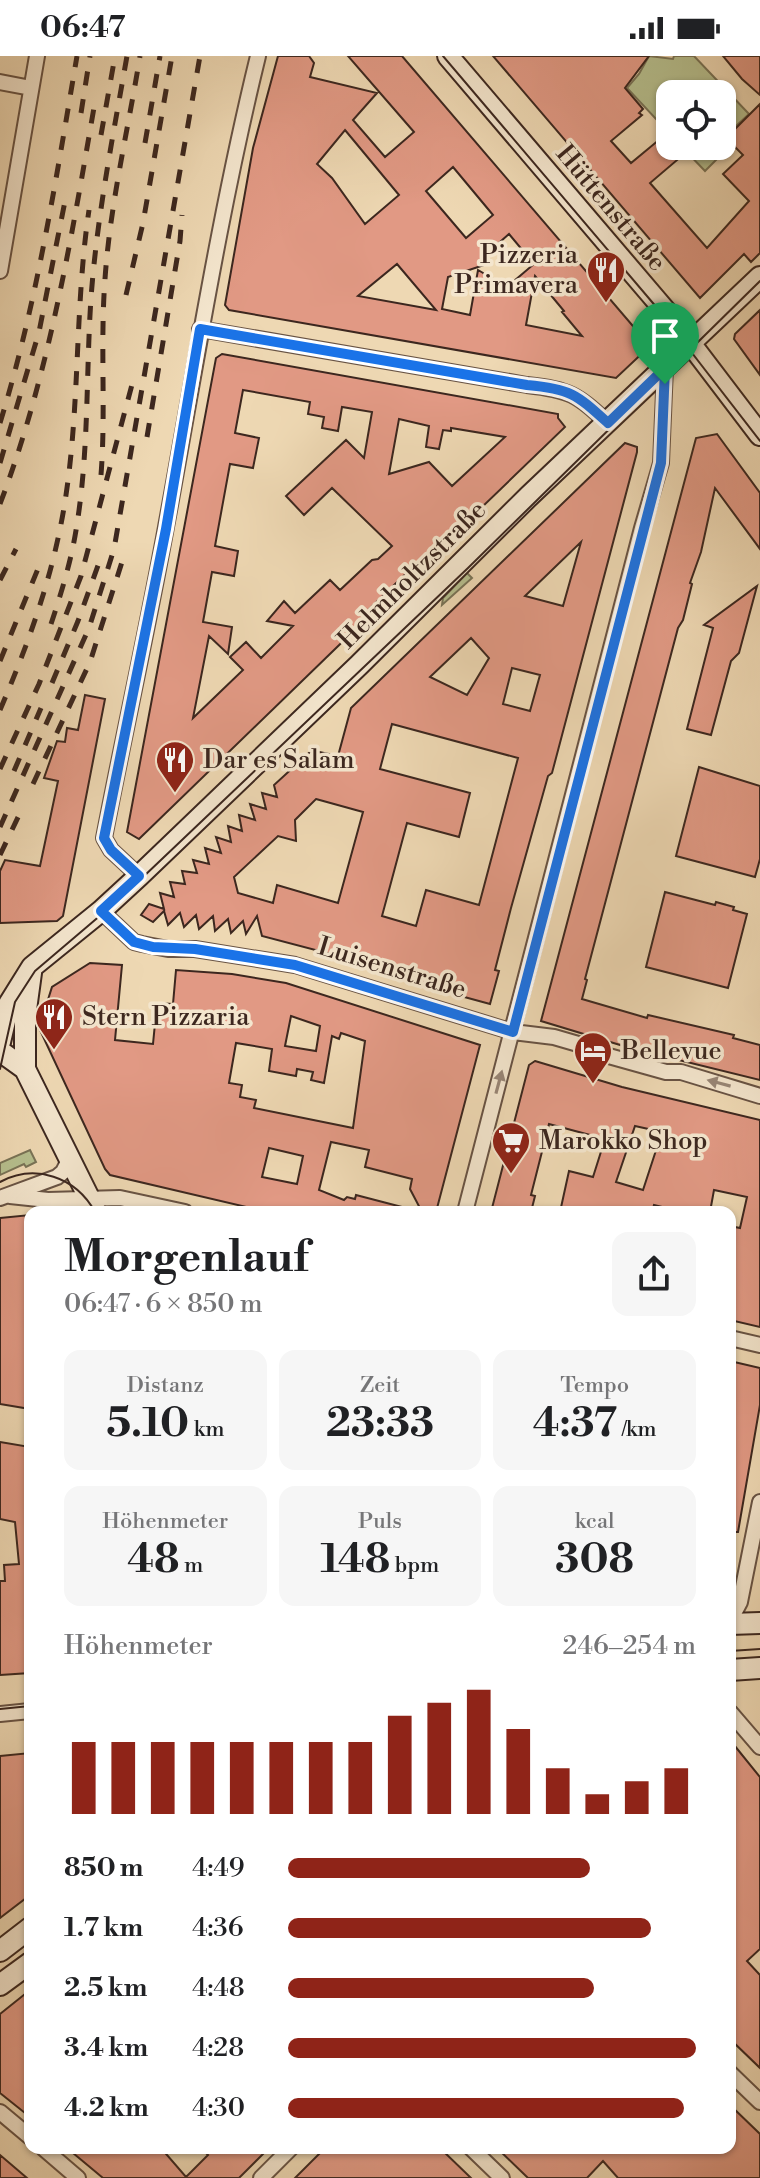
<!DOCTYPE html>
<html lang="de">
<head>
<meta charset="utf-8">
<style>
	:root { --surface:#fff; --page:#f6f6f6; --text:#202124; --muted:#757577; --accent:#8f2418 }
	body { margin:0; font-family:"Libre Bodoni",serif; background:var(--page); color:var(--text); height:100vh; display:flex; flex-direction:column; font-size:30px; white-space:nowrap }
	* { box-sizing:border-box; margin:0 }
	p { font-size:26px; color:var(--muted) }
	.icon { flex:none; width:44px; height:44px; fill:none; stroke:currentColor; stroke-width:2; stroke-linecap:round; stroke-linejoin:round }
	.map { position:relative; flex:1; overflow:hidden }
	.sheet { position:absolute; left:24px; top:1150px; width:712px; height:948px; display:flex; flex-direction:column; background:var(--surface); border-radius:16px; box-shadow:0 2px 6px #0004 }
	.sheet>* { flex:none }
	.controls { position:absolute; left:656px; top:24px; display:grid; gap:16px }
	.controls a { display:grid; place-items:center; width:80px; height:80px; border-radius:16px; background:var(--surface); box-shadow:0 2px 6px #0004; font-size:40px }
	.pin { position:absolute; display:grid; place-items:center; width:68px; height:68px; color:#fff; margin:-82px -34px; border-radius:50% 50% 50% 0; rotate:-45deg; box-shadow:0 0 8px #0007 }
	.pin .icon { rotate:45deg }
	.round { display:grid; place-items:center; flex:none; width:84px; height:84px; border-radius:16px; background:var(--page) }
	.head { display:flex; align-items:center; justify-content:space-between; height:136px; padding:0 40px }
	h1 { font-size:44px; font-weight:700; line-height:60px }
	.figures { display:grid; grid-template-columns:repeat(3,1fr); gap:12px; height:136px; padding:8px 40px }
	.figures div { display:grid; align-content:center; border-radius:16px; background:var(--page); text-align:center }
	.figures b { font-size:40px; font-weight:700 }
	.figures small { font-size:22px; font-weight:400 }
	.figures p { font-size:22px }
	.chart { height:224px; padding:16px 40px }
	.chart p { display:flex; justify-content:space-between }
	.chart svg { width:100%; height:144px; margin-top:8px; stroke:var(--accent); stroke-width:6 }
	ul { padding:0 40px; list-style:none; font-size:26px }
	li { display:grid; grid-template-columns:128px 96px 1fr; align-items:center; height:60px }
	li i { height:20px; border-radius:10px; background:var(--accent) }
	.status { display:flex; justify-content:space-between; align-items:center; height:56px; padding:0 40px; background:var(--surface); direction:ltr }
	.status svg { height:22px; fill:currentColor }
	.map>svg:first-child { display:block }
	.green { fill:#b6bf8e; stroke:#797356; stroke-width:2 }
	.building { fill:#e19984; stroke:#3c271f; stroke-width:2; fill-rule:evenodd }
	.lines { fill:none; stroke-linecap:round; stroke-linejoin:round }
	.street-casing { stroke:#685344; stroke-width:18 }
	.secondary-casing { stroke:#3c271f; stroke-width:24 }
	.street { stroke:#f4e6ce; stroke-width:14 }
	.secondary { stroke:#f4e6ce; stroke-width:20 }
	.tram { stroke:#3c271f; stroke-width:2 }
	.rail { stroke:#3c271f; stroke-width:5; stroke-dasharray:14 14; stroke-linecap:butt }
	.oneway { fill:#988676 }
	.route-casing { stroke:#fff; stroke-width:16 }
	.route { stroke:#1a73e8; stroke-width:10 }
	.labels { text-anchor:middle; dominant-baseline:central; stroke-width:7; stroke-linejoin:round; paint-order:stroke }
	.street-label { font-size:26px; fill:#3c271f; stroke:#f4e6ce }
	.poi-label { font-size:26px; fill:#3c271f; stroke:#f4e6ce; text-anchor:start }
</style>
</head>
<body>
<div class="status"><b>06:47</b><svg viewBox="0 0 49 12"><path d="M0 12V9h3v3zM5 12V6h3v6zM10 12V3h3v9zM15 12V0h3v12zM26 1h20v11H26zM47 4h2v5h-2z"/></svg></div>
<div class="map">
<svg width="760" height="2122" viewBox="0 0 760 2122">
	<rect width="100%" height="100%" fill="#eed8b3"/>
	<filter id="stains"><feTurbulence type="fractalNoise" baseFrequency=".0025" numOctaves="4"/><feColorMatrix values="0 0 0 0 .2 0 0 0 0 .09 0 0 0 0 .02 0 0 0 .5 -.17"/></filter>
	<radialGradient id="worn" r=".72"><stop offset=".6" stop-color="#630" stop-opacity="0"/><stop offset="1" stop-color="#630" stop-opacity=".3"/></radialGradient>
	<path class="green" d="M 649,0 L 673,3 L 674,0 L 694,0 L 749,58 L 724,81 L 731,89 L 705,115 L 681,90 L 722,90 L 722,38 L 670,38 L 670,78 L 627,32 L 639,18 Z
		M 467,517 L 472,522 L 442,549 L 443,542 Z
		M 30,1094 L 36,1106 L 26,1111 L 24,1108 L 0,1119 L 0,1107 Z"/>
	<path class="building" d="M 278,0 L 309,0 L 314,7 L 310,21 L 377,37 L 353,64 L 385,101 L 414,76 L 348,0 L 402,0 L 650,290 L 616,322 L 229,254 L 225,249 L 253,92 ZM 345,74 L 399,139 L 365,168 L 332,122 L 317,108 ZM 453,111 L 493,159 L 466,182 L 426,135 ZM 509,178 L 534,208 L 507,231 L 478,214 L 470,259 L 442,253 L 448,221 L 490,207 L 484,200 ZM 397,208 L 436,254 L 358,240 ZM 535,220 L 564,255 L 562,256 L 582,280 L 526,269 Z
		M 493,0 L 649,0 L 625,32 L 643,53 L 639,57 L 642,59 L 611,85 L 631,107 L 660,83 L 662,85 L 667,81 L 670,84 L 670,90 L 675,90 L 683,99 L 650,127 L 707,192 L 749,145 L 723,118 L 743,99 L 726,82 L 760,48 L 760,197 L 751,206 L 744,198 L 700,242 Z
		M 723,0 L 760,0 L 760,39 L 742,23 Z
		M 760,254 L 760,319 L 734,283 L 735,278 Z
		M 222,298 L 558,358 L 558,362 L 565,371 L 424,507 L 420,504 L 363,559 L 367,562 L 139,783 L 127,776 L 216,302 ZM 243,334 L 310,346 L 308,358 L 324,361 L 322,372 L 338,375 L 342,351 L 372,356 L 364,402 L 346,384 L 286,440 L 304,459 L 332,432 L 392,490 L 378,503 L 372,504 L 340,534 L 330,524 L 295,557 L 284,545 L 267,565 L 293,570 L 261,602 L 246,586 L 230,601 L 243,614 L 193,662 L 209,580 L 228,598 L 232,571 L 203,566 L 212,516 L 234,520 L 238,495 L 215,490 L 230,408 L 253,412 L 259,382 L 235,377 ZM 399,363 L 429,370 L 426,391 L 439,393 L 443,374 L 451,375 L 451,372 L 505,381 L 452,430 L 429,406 L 389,418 Z
		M 717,378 L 760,437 L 760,493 L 715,432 L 701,496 L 690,527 L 692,528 L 683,564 L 678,572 L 585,923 L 587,924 L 582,943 L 647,962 L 648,959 L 734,979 L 733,982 L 760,989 L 760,1024 L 630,992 L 541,965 L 696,382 Z
		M 625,387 L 637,391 L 637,396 L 552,717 L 548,720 L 511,852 L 495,914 L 499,915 L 490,948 L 457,939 L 458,935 L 402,921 L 403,917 L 262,880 L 257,860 L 246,878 L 243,865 L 231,877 L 228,863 L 215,875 L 213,860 L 199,873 L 196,859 L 184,871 L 180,857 L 168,869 L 164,855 L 153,866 L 141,859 L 149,848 L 164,853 L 160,837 L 174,841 L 170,826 L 185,828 L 182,815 L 197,817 L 193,804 L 209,808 L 205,792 L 221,797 L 216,781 L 231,786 L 228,770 L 242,775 L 239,759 L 255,764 L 250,748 L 266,753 L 262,737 L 277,741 L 274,729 L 309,697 L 315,695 L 338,700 L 351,652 ZM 581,486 L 563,550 L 525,540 ZM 471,582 L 489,602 L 467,639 L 430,621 ZM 512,612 L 540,619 L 530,655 L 503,648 ZM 392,668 L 518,702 L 479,849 L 426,834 L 416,870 L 382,860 L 407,767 L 459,781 L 470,737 L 380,713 ZM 316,743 L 363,756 L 338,847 L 277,829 L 273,847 L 238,837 L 234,821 L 278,780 L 296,785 L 295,764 Z
		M 757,530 L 739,597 L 731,605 L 711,679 L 687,673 L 713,572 L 704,569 Z
		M 85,639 L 105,643 L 63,860 L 57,865 L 0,867 L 0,815 L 5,804 L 40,810 L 58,725 L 44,722 L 57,685 L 65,686 L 67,672 L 78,674 Z
		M 699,711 L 760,730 L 760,803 L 755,821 L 676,800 Z
		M 665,836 L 715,849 L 716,846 L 734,851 L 733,854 L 747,858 L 728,932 L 646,911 Z
		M 90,907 L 122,909 L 115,984 L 153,988 L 157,947 L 173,948 L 176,914 L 232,918 L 286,927 L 480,989 L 436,1156 L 422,1156 L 410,1133 L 412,1123 L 365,1111 L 369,1094 L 331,1086 L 319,1134 L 344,1144 L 347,1141 L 355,1143 L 356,1139 L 402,1151 L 401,1156 L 268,1156 L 110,1119 L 105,1113 L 39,972 L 52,931 ZM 291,960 L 320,970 L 316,995 L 285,990 ZM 341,977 L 365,985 L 353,1072 L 254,1052 L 256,1044 L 240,1041 L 242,1029 L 229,1027 L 236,987 L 272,993 L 269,1015 L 296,1020 L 297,1013 L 313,1016 L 311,1024 L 324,1027 L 332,980 L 339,983 ZM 269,1092 L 303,1100 L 297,1128 L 262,1121 Z
		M 535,1005 L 622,1031 L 760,1064 L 760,1271 L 730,1264 L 730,1170 L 740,1172 L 747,1141 L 714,1134 L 710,1156 L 682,1156 L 654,1149 L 652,1156 L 560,1156 L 569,1115 L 593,1121 L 605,1083 L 549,1068 L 531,1139 L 535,1140 L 531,1156 L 491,1156 L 529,1009 ZM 635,1070 L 662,1076 L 643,1134 L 616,1126 Z
		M 30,1159 L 30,1353 L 0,1348 L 0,1162 Z
		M 730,1305 L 760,1312 L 760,1349 L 738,1476 L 730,1476 Z
		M 0,1386 L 30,1391 L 30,1617 L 0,1619 L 0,1525 L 5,1525 L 4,1509 L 19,1508 L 15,1466 L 0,1463 Z
		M 730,1684 L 760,1721 L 760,1893 L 747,1905 L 760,1919 L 760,2012 L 730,1983 Z
		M 30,1697 L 30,1839 L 0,1862 L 0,1700 Z
		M 30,1934 L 30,2061 L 0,2037 L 0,1958 Z
		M 730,2049 L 760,2078 L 760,2122 L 618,2122 L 603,2105 L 587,2122 L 528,2122 L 497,2092 L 730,2092 Z
		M 67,2092 L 161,2092 L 186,2121 L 208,2099 L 201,2092 L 269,2092 L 239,2122 L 103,2122 Z
		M 325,2092 L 440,2092 L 471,2122 L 295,2122 Z
		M 0,2099 L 27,2122 L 0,2122 Z"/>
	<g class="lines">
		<g class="street-casing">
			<path id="street" d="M 0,26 L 31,32
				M 0,215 L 37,0
				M 200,273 L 527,329 C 571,334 576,338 608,367
				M 139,820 L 111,794 L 104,782 C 124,678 147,575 166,471 C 195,314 220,155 258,0
				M 101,855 L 134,886 L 142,888 L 168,893 L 195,893 L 295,909 L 513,976 L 554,981 L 585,990 L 598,997 L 666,1016 L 681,1016 L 760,1040
				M 10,1140 L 48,1144 L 120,1142 L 185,1156
				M 0,1142 L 57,1121 L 63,1116 L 70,1102
				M 465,1156 L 642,472 L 661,407 L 665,312
				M 730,1282 L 760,1289
				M 730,1565 L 740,1546 L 760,1446
				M 730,1656 L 760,1691
				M 0,1658 L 30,1655
				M 730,2017 L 760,2046
				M 0,2056 L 30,2081
				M 43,2092 L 78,2122
				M 471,2092 L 502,2122
				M 261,2122 L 291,2092"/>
		</g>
		<g class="secondary-casing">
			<path id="secondary" d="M 448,0 L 668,258 L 760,379
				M 0,986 L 9,948 L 32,911 L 101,855 L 139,820 L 359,609 L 528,441 L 760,221
				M 0,995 L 25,1013 L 96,1156
				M 25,1013 L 25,961 L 31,917
				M 730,1568 L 760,1567
				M 730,1614 L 760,1612
				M 0,1895 L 30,1872
				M 0,1929 L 30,1907"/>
		</g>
		<use href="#street" class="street"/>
		<use href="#secondary" class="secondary"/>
		<path class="tram" d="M 443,0 L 658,253 L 760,385
			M 0,1013 L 15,946 L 35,915 L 122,841 L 468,512 L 760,225
			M 0,1126 C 35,1107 76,1121 95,1156
			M 730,1595 L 760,1593
			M 0,1653 L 30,1650"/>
		<path class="rail" d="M 81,57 L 90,0
			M 101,79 L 115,0
			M 145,87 L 160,0
			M 126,239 L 143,167 L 172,0
			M 0,367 C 37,247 56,123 77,0
			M 147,381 L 180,185 L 182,159
			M 0,407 L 39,276 L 66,140
			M 101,419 C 106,354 100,289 105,223 C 110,149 128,74 140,0
			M 0,448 C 50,316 72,178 96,40
			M 0,524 L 16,493
			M 51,568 C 62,535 72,502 77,468 C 89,393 86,317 91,242 C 97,160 113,80 127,0
			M 0,605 L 42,503
			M 52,627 L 78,565 L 100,504
			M 0,654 C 30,584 55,514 66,439 C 80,345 75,248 89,154
			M 0,713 L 39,628 L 81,520 L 134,321
			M 14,715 L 41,652
			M 33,728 L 90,606 L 122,506
			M 0,771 L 89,572 L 114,493 L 200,0
			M 0,799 L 20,757"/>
	</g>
	<defs><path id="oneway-solid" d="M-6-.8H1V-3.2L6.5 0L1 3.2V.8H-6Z" transform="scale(2)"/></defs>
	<g class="oneway">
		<use href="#oneway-solid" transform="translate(499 1026) rotate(-75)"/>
		<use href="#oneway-solid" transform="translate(719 1027) rotate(-165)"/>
	</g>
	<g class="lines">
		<g class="route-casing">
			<path id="route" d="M 200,273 L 527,329 C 571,333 576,338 608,367 L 665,312 L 661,407 L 513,976 L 295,909 L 195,893 L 153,891 L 134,886 L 101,855 L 139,820 L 111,794 L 104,782 L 166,473 Z"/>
		</g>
		<use href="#route" class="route"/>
	</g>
	<defs>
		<g id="restaurant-pin" transform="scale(2)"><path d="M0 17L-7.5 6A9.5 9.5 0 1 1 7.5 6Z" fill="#8f2418" stroke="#f4e6ce"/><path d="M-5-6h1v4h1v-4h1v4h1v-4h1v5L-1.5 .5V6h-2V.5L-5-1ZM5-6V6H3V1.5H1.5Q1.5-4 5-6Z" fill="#fff"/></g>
		<g id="hotel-pin" transform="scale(2)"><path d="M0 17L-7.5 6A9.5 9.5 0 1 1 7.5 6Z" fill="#8f2418" stroke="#f4e6ce"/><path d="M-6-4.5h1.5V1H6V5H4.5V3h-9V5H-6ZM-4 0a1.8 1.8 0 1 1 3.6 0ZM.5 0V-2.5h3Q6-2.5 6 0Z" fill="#fff"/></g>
		<g id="supermarket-pin" transform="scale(2)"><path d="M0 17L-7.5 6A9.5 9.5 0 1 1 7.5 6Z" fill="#8f2418" stroke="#f4e6ce"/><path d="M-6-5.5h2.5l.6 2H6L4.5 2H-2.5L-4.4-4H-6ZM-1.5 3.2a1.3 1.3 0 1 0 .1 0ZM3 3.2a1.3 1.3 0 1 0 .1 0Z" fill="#fff"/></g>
	</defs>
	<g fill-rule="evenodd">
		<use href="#restaurant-pin" x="606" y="214"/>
		<use href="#restaurant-pin" x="175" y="704"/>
		<use href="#restaurant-pin" x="54" y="961"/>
		<use href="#hotel-pin" x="593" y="995"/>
		<use href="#supermarket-pin" x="511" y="1085"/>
	</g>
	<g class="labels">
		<g class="street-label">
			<text transform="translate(611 152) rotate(50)">Hüttenstraße</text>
			<text transform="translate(412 519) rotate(-45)">Helmholtzstraße</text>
			<text transform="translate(392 912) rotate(17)">Luisenstraße</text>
		</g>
		<g class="poi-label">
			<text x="578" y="199" text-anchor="end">Pizzeria<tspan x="578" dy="30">Primavera</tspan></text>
			<text x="203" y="704">Dar es Salam</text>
			<text x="82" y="961">Stern Pizzaria</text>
			<text x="621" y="995">Bellevue</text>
			<text x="539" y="1085">Marokko Shop</text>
		</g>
	</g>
	<rect width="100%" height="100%" filter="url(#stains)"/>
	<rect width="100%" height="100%" fill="url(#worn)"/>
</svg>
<div class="controls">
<a><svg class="icon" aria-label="locate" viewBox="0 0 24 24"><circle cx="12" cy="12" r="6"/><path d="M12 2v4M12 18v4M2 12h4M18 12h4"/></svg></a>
</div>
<div class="pin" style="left:665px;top:328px;background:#1e9e55"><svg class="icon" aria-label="arrive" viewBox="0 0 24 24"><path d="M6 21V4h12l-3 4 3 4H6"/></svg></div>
<section class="sheet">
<div class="head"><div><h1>Morgenlauf</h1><p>06:47 · 6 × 850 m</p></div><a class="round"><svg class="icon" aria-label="share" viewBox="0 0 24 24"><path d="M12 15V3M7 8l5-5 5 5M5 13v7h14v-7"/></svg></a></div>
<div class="figures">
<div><p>Distanz</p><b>5.10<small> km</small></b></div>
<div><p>Zeit</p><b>23:33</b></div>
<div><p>Tempo</p><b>4:37<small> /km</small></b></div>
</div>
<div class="figures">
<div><p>Höhenmeter</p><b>48<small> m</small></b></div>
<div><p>Puls</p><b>148<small> bpm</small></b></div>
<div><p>kcal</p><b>308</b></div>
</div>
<div class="chart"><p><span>Höhenmeter</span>246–254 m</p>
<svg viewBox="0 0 160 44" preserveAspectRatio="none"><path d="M5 44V22M15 44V22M25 44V22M35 44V22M45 44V22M55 44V22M65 44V22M75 44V22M85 44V14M95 44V10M105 44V6M115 44V18M125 44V30M135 44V38M145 44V34M155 44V30"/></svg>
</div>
<ul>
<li><b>850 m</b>4:49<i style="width:74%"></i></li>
<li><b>1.7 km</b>4:36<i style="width:89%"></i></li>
<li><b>2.5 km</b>4:48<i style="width:75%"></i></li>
<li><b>3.4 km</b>4:28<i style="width:100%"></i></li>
<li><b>4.2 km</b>4:30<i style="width:97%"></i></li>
</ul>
</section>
</div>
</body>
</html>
